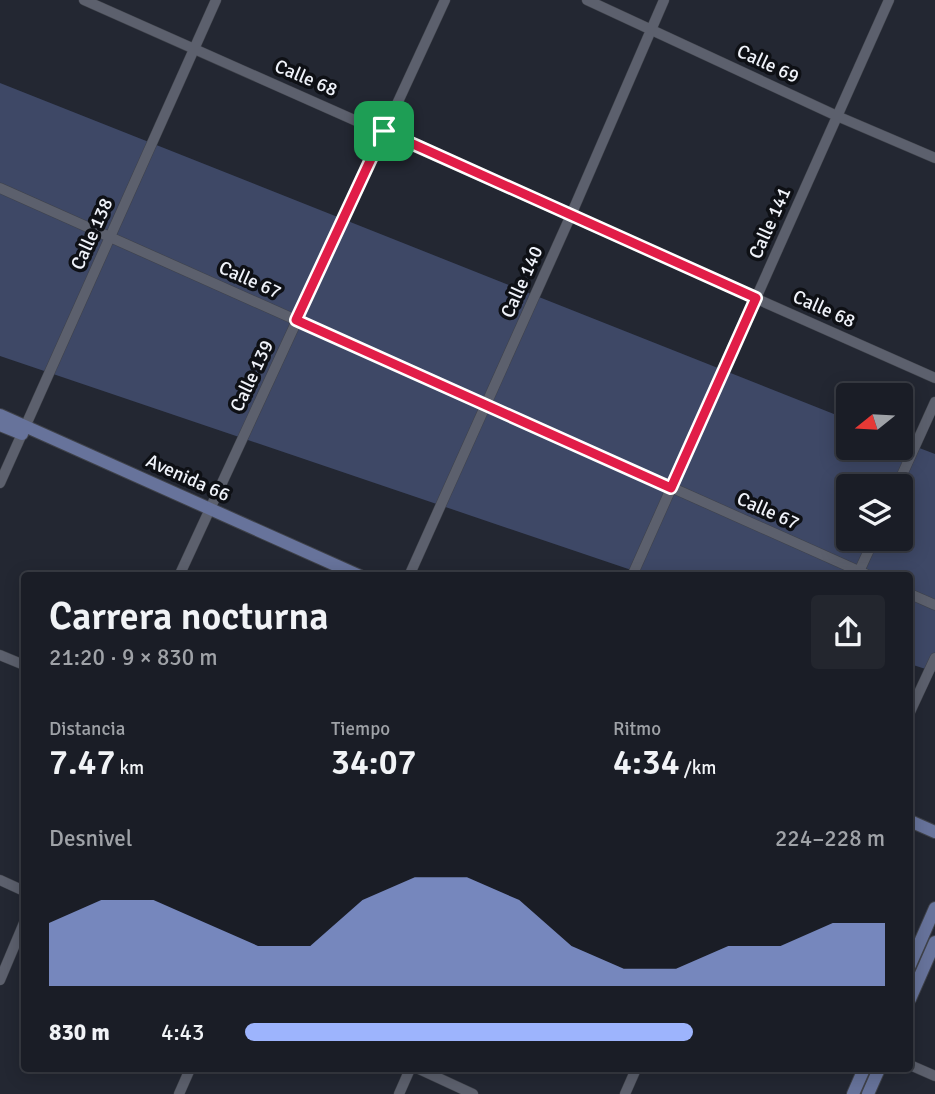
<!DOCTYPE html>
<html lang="es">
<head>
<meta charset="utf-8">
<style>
	:root { --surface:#1a1d26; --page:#23262e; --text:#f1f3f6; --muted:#9fa2a7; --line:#383b43; --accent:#9db4fd }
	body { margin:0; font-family:Signika,sans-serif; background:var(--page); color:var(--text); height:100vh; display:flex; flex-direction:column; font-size:26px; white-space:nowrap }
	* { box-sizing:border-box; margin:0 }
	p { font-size:23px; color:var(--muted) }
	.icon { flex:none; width:38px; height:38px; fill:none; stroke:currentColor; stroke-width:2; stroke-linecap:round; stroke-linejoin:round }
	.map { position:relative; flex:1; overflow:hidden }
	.sheet { position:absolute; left:21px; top:572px; width:892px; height:500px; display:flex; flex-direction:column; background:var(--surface); border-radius:7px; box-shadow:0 4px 18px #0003,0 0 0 2px var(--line) }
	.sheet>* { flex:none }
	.needle { width:46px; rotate:252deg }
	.tools { position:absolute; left:836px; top:383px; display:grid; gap:14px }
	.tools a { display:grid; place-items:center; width:77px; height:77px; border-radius:7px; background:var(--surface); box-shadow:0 4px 18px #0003,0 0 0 2px var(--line); font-size:35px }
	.pin { position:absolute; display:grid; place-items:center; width:60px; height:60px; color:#fff; margin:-30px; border-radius:14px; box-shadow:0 4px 10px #0006 }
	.round { display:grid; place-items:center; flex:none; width:74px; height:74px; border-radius:7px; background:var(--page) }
	.summary { display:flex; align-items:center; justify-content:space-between; height:119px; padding:0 28px }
	h1 { font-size:38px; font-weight:600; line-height:52px }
	.metrics { display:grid; grid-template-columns:repeat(3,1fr); gap:10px; height:119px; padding:7px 28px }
	.metrics div { display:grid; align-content:center }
	.metrics b { font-size:35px; font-weight:600 }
	.metrics small { font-size:19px; font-weight:400 }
	.metrics p { font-size:19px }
	.chart { height:196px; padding:14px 28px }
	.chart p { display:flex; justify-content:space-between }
	.chart svg { width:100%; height:126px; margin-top:7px; fill:var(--accent); opacity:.7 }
	ul { padding:0 28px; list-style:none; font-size:23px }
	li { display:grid; grid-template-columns:112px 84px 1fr; align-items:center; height:52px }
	li i { height:18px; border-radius:9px; background:var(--accent) }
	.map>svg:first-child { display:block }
	.green { fill:#3e4866; fill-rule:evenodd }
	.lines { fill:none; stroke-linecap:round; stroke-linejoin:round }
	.minor-casing { stroke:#3f424a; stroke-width:11 }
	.major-casing { stroke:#3f424a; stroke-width:14 }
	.minor { stroke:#5c606d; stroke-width:10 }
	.major { stroke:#67739b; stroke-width:12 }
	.route-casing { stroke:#fff; stroke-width:14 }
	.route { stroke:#e11d48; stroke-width:9 }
	.labels { text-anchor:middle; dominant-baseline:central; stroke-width:7; stroke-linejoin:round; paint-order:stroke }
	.street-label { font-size:19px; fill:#f0f3fa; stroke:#0e1015 }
</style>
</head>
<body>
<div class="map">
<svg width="935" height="1094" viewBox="0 0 935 1094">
	<rect width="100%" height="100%" fill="#232732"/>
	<path class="green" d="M 0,83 L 849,420 L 849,448 L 901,448 L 901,441 L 935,454 L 935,672 L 910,664 L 910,576 L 649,576 L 0,356 ZM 849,486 L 901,486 L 901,539 L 849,539 Z"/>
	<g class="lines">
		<g class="minor-casing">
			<path id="minor" d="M 84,0 L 935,378
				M 587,0 L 837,116 L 935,158
				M 0,188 L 870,576
				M 0,483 L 216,0
				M 897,486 L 935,402
				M 179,576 L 445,0
				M 409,576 L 571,215 L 664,0
				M 632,576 L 889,0
				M 857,576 L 874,539
				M 910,594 L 935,605
				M 0,655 L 24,665
				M 910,712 L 935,658
				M 0,880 L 24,891
				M 0,980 L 24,923
				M 910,1065 L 935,1076
				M 419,1069 L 473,1094
				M 179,1094 L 190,1069
				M 399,1094 L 410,1069
				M 625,1094 L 636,1069"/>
		</g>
		<g class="major-casing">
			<path id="major" d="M 0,415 L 360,576
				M 0,425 L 22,434
				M 910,821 L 935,832
				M 910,965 L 935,908
				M 910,999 L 935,942
				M 853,1094 L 864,1069
				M 868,1094 L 879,1069"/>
		</g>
		<use href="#minor" class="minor"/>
		<use href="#major" class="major"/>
	</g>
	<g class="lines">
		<g class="route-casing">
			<path id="route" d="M 384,131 L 756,298 L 671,488 L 296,320 Z"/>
		</g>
		<use href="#route" class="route"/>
	</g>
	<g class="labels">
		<g class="street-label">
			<text transform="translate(768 64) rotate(25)">Calle 69</text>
			<text transform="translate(306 78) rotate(23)">Calle 68</text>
			<text transform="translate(770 223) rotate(-66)">Calle 141</text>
			<text transform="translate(92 234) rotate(-66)">Calle 138</text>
			<text transform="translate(250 280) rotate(24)">Calle 67</text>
			<text transform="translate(522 282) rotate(-66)">Calle 140</text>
			<text transform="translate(824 309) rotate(24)">Calle 68</text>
			<text transform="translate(252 376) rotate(-65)">Calle 139</text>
			<text transform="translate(188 478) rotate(24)">Avenida 66</text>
			<text transform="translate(768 511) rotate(24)">Calle 67</text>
		</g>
	</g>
</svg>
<div class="tools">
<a><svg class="needle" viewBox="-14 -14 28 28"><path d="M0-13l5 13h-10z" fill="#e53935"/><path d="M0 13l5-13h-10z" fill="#9fa2a7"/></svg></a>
<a><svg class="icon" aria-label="layers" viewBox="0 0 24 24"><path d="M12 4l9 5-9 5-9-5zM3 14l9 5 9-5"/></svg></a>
</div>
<div class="pin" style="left:384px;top:131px;background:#1e9e55"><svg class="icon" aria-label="arrive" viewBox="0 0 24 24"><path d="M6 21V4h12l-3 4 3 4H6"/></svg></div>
<section class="sheet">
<div class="summary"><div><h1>Carrera nocturna</h1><p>21:20 · 9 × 830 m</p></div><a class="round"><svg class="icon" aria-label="share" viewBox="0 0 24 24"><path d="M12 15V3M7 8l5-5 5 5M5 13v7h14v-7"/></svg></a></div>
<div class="metrics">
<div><p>Distancia</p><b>7.47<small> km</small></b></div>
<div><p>Tiempo</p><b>34:07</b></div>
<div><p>Ritmo</p><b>4:34<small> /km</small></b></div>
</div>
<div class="chart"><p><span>Desnivel</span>224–228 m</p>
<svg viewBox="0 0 160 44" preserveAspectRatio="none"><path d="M0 44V22L10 14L20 14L30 22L40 30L50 30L60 14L70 6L80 6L90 14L100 30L110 38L120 38L130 30L140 30L150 22L160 22V44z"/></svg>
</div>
<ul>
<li><b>830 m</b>4:43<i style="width:70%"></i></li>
</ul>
</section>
</div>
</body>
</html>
